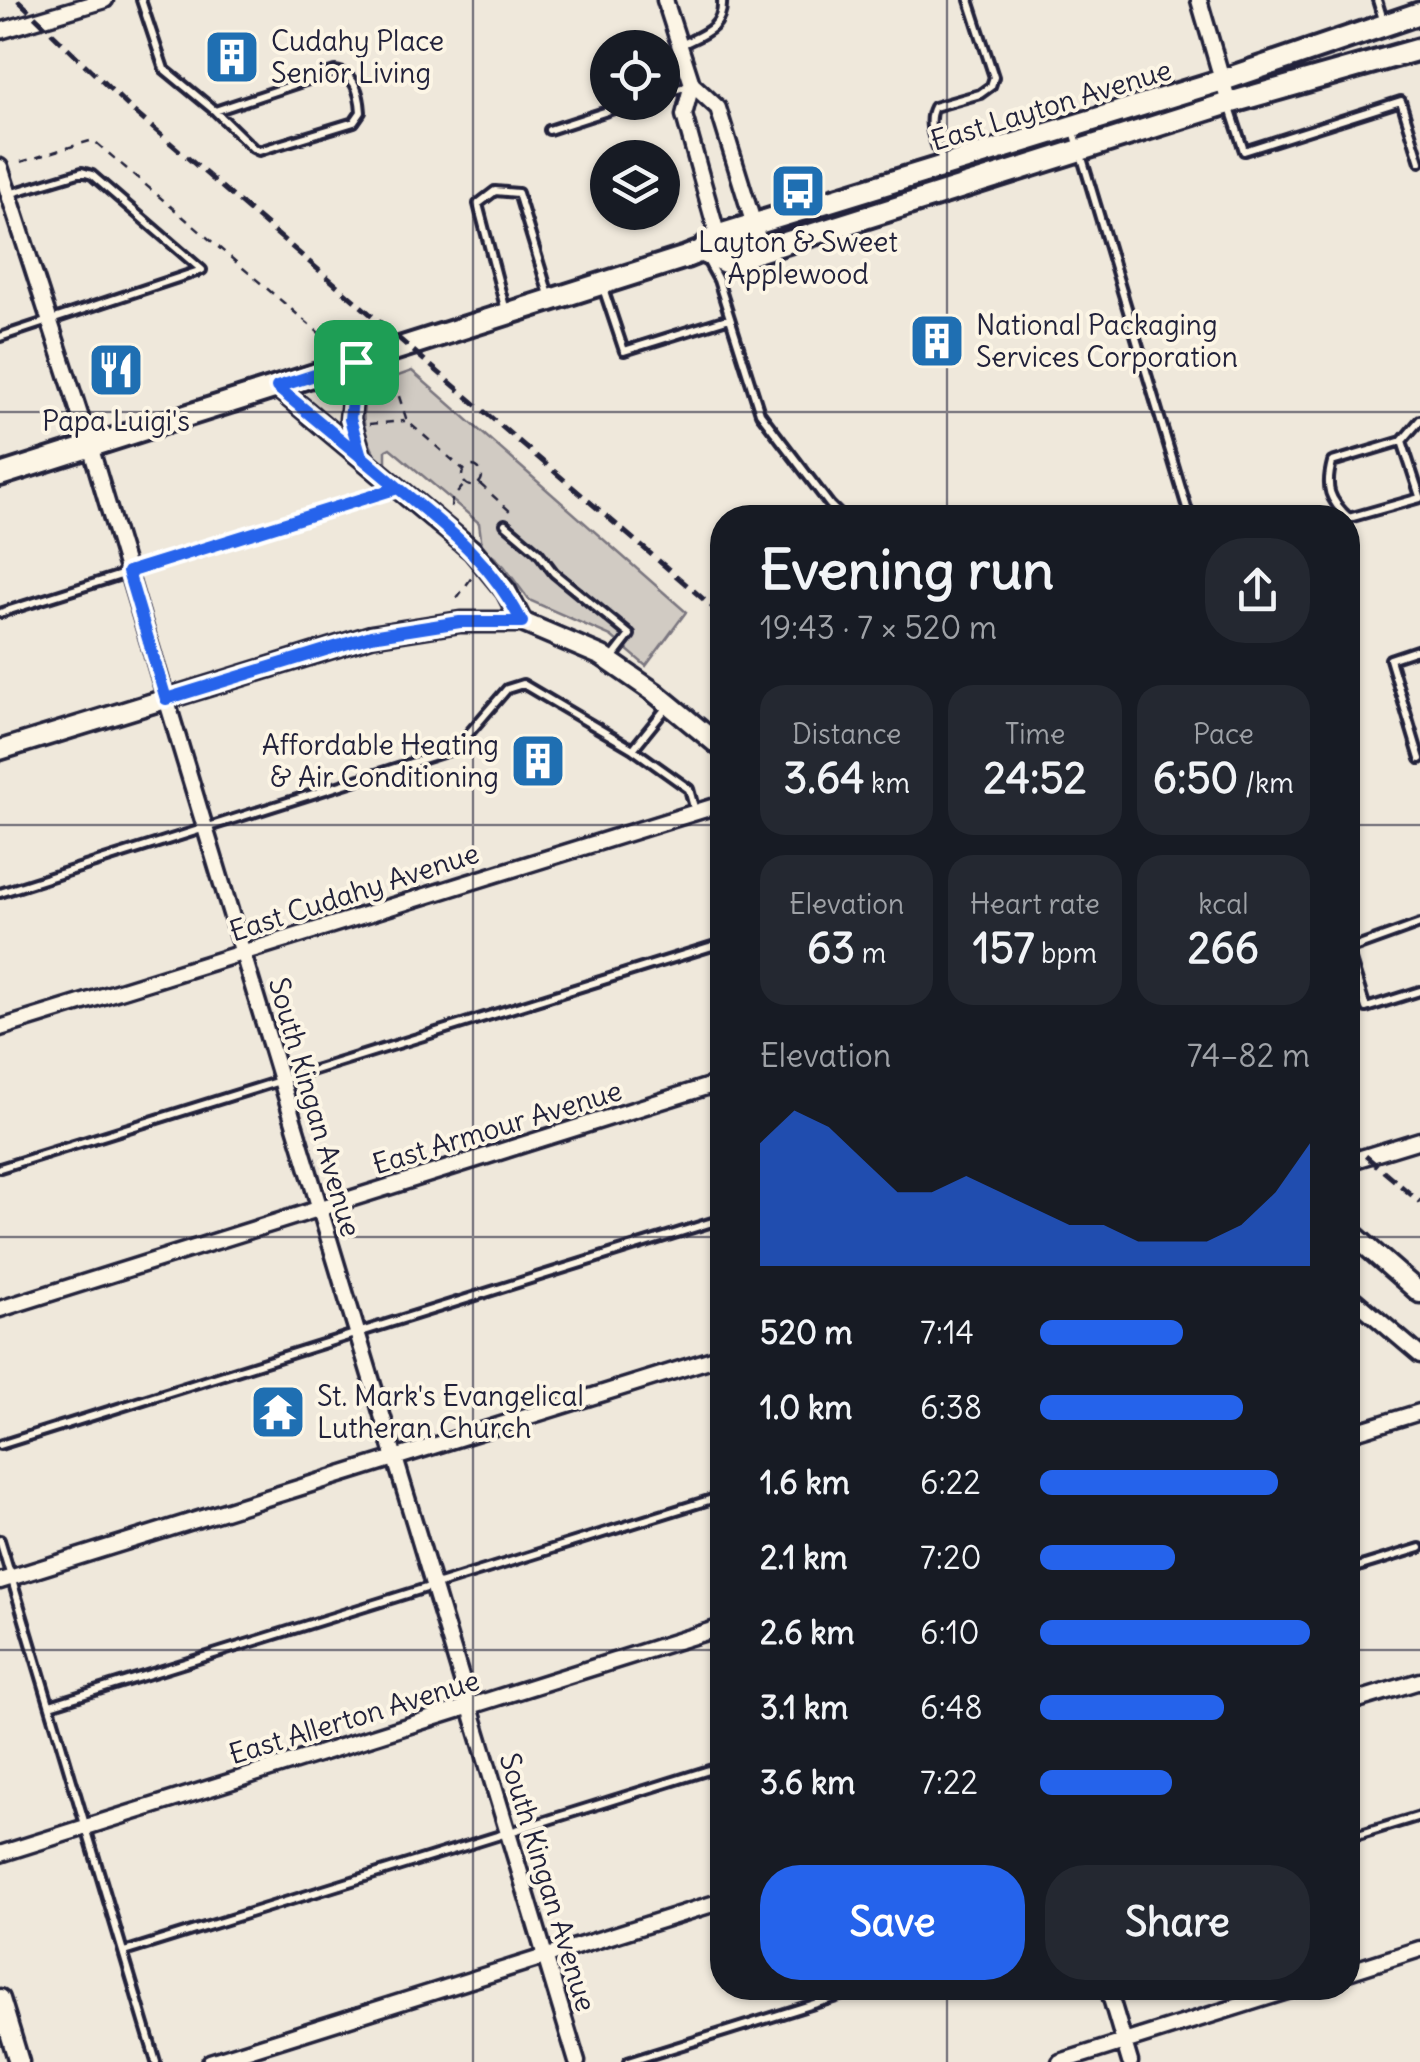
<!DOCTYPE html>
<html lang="en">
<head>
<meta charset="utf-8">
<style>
	:root { --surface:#171b24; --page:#242831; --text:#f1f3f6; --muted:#9ea1a6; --accent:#2563eb }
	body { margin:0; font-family:Delius,sans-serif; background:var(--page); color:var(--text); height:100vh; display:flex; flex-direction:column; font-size:38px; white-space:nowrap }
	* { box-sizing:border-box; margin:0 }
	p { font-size:32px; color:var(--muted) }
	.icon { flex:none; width:55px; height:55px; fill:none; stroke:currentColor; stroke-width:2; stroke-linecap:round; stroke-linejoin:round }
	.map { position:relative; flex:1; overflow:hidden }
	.details { position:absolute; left:710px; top:505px; width:650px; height:1495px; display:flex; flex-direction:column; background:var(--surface); border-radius:40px; box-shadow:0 2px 8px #0004 }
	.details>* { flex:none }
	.fabs { position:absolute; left:590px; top:30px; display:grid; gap:20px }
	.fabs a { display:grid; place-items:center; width:90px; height:90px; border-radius:50%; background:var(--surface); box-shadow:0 2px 8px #0004; font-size:50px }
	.pin { position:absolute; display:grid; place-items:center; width:85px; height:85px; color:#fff; margin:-42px; border-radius:20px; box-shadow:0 5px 15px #0006 }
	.round { display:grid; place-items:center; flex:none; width:105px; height:105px; border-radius:40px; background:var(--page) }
	.summary { display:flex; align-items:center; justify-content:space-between; height:170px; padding:0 50px }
	h1 { font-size:55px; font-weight:700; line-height:75px }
	.stats { display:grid; grid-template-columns:repeat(3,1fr); gap:15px; height:170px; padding:10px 50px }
	.stats div { display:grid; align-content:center; border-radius:25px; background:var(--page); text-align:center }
	.stats b { font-size:42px; font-weight:700 }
	.stats small { font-size:28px; font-weight:400 }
	.stats p { font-size:28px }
	.chart { height:280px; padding:20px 50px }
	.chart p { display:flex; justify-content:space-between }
	.chart svg { width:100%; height:180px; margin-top:10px; fill:var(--accent); opacity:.7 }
	.action { display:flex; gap:20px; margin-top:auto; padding:20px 50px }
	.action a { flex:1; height:115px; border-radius:40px; background:var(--accent); color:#fff; font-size:40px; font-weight:700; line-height:115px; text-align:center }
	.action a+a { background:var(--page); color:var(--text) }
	ul { padding:0 50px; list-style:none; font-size:32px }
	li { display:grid; grid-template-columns:160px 120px 1fr; align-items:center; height:75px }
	li i { height:25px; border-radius:12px; background:var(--accent) }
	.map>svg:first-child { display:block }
	.green { fill:#d1cbc3; stroke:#7a767f; stroke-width:2.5 }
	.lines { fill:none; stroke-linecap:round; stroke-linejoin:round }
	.service-casing { stroke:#22223b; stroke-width:14 }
	.minor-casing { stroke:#22223b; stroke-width:21 }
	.tertiary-casing { stroke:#22223b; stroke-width:25 }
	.secondary-casing { stroke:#22223b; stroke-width:28 }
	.path { stroke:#22223b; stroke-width:2.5; stroke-dasharray:8 8; stroke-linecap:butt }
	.service { stroke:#fcf5e5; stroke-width:6 }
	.minor { stroke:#fcf5e5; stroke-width:14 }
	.tertiary { stroke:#fcf5e5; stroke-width:18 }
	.secondary { stroke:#fcf5e5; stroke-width:20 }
	.rail { stroke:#22223b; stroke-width:5; stroke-dasharray:15 8; stroke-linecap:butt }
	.route-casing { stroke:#fff; stroke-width:20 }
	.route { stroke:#2563eb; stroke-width:12 }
	.grid { fill:none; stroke:#22223b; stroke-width:2.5; stroke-opacity:0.55 }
	.labels { text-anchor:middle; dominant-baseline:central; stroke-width:8; stroke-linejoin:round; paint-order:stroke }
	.poi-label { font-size:28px; fill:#22223b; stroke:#fcf5e5; text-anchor:start }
	.street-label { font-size:28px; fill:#22223b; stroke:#fcf5e5 }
</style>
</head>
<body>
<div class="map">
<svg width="1420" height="2062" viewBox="0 0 1420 2062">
	<rect width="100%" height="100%" fill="#efe8db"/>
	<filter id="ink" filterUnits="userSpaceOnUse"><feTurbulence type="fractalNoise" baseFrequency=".01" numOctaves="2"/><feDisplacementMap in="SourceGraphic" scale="20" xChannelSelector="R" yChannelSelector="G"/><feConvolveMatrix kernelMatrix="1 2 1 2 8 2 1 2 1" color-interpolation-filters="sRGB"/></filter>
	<g filter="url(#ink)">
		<path class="green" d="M 412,371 L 686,612 L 646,666 L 611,636 L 529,600 L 504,566 L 482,546 L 479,523 L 390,448 L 386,450 L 386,462 L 378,460 C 364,436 357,411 370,386 Z"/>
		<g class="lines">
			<g class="service-casing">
				<path id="service" d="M 141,0 L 164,69 L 215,111 L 253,148 L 259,151 L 354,122 L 361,112 C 360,95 355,73 335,71 L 215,111
					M 1377,0 L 1384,23
					M 681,45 C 703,34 724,29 722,0
					M 662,94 L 691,85
					M 1230,108 L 1244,151 L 1401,101 L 1420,162
					M 549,130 L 635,102
					M 1074,131 L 1190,518
					M 942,160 C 936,144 925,124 934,107 L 980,94 L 991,86 L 994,77 L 969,0
					M 708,262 L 718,280 L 760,413 L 830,505 L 843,518
					M 603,288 L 624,351 L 730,318
					M 506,311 L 478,204 L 495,191 L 518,193 L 549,295
					M 0,337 L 202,270 L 92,175 L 82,172 L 9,194
					M 1420,420 L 1402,441 L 1332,462 C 1325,488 1329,500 1349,518 L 1420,498
					M 1402,441 L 1420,496
					M 505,524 L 538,552 L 554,573 L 630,635 L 610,661
					M 0,613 L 395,489
					M 1420,649 L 1390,659 L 1420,759
					M 464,739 L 507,689 L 523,684 L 633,749 L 689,789 L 695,811
					M 633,749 L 667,707
					M 0,893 L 458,748
					M 1420,924 L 1348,950 L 1366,1008 L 1420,991
					M 0,1168 L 722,943
					M 0,1445 L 722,1219
					M 0,1540 L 156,2062
					M 1348,1570 L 1420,1548
					M 50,1705 L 722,1496
					M 1348,1838 L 1420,1816
					M 124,1952 L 722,1766
					M 628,2062 L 865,1988"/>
			</g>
			<g class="minor-casing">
				<path id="minor" d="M 665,0 L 692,84 L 718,108 L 762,251
					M 1199,0 L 1229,103
					M 0,31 L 105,0
					M 692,84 L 684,115 L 725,262
					M 0,167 L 90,446 L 577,2062
					M 0,1028 L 722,804
					M 1348,1162 L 1420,1140
					M 1348,1294 L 1420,1355
					M 0,1309 L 722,1082
					M 1348,1434 L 1420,1412
					M 0,1581 L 722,1356
					M 1348,1703 L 1420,1681
					M 0,1854 L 722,1627
					M 1348,1972 L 1420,1949
					M 1108,1988 L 1130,2062
					M 210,2062 L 722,1901
					M 1060,2062 L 1297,1988"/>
			</g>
			<g class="tertiary-casing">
				<path id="tertiary" d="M 356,362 L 350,419 L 361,456
					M 277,387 L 473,551 L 506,591 L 522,622
					M 0,750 L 371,636 L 460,622 L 522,622 L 602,656 L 654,692 L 722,748
					M 1348,1230 L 1420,1293
					M 0,1999 L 19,2062"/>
			</g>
			<g class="secondary-casing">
				<path id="secondary" d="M 701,251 L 725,262 L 1229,103 L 1420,49
					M 0,475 L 686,257 L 701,251 L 716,236 L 1223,80 L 1420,13"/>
			</g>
			<path class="path" d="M 21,162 L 93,140 L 332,344
				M 394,381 L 407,421 L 464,470
				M 369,424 L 405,421
				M462 476a10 10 0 1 1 20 0a10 10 0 1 1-20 0Z
				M 480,484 L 511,512
				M 451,507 L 452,499 L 464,485
				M 457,598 L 472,577"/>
			<use href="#service" class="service"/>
			<use href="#minor" class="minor"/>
			<use href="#tertiary" class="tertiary"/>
			<use href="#secondary" class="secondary"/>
			<path class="rail" d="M 18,0 L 133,111 L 722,615
				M 1348,1141 L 1420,1202"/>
		</g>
	</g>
	<g class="lines" filter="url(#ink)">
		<g class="route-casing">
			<path id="route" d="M 356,362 L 350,419 L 361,456 L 398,488 L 128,572 L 166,699 L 371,636 L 460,622 L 522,622 C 491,561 448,529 397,487 C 357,453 317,420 277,387 L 356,362"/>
		</g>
		<use href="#route" class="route"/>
	</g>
	<path class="grid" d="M 473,0 L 473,2062M 947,0 L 947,518M 0,412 L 1420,412M 0,825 L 722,825M 1348,825 L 1420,825M 0,1237 L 722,1237M 1348,1237 L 1420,1237M 0,1650 L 722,1650M 1348,1650 L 1420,1650M 947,1988 L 947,2062"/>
	<defs>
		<g id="building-square" transform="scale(2.875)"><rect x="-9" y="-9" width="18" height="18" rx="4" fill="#1f6fb2" stroke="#fcf5e5"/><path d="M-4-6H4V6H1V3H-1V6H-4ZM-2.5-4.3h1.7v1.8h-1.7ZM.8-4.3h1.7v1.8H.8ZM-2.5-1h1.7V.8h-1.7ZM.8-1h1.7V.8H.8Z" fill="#fff"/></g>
		<g id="bus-square" transform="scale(2.875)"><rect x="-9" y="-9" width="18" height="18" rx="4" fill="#1f6fb2" stroke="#fcf5e5"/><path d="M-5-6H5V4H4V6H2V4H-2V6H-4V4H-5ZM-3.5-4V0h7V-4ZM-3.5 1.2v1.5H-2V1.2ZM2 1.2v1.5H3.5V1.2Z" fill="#fff"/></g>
		<g id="restaurant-square" transform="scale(2.875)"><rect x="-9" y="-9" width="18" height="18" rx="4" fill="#1f6fb2" stroke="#fcf5e5"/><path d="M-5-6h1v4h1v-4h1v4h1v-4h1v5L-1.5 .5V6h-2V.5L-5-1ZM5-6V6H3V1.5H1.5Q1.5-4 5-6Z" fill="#fff"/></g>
		<g id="temple-square" transform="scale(2.875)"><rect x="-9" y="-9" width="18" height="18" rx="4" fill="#1f6fb2" stroke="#fcf5e5"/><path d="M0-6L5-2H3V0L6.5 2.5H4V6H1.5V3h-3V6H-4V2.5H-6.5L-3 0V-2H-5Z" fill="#fff"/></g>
	</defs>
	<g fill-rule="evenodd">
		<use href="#building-square" x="232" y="57"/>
		<use href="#bus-square" x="798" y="191"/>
		<use href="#building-square" x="937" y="341"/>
		<use href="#restaurant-square" x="116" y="370"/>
		<use href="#building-square" x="538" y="761"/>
		<use href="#temple-square" x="278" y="1412"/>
	</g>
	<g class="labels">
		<g class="poi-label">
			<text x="271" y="41">Cudahy Place<tspan x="271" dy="32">Senior Living</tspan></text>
			<text x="798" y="242" text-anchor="middle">Layton &amp; Sweet<tspan x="798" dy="32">Applewood</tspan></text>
			<text x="976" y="325">National Packaging<tspan x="976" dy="32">Services Corporation</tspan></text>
			<text x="116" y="421" text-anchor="middle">Papa Luigi's</text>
			<text x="499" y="745" text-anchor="end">Affordable Heating<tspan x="499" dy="32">&amp; Air Conditioning</tspan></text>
			<text x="317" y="1396">St. Mark's Evangelical<tspan x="317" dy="32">Lutheran Church</tspan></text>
		</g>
		<g class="street-label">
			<text transform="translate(1051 105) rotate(-17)">East Layton Avenue</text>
			<text transform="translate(354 892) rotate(-18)">East Cudahy Avenue</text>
			<text transform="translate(315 1107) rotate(74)">South Kingan Avenue</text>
			<text transform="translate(497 1127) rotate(-17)">East Armour Avenue</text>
			<text transform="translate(354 1717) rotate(-17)">East Allerton Avenue</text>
			<text transform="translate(548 1882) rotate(73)">South Kingan Avenue</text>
		</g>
	</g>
</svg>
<div class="fabs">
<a><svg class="icon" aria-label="locate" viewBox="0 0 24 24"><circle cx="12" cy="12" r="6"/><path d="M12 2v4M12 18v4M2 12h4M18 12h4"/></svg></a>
<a><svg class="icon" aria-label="layers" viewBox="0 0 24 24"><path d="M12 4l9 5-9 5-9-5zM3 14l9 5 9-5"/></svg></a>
</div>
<div class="pin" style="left:356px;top:362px;background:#1e9e55"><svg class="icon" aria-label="arrive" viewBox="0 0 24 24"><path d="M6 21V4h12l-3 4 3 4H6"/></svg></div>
<section class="details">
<div class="summary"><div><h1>Evening run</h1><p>19:43 · 7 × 520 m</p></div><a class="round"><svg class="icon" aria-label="share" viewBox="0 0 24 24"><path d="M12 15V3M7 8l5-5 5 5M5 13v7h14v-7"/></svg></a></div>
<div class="stats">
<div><p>Distance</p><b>3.64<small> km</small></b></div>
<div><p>Time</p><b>24:52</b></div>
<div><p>Pace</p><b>6:50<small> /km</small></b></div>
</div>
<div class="stats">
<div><p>Elevation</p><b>63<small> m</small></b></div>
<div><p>Heart rate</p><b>157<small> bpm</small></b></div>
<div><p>kcal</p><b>266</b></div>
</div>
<div class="chart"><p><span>Elevation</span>74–82 m</p>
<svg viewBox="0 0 160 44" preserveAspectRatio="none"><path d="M0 44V14L10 6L20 10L30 18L40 26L50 26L60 22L70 26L80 30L90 34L100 34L110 38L120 38L130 38L140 34L150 26L160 14V44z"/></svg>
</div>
<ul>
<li><b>520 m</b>7:14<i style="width:53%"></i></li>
<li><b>1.0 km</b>6:38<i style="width:75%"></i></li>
<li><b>1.6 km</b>6:22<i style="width:88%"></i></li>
<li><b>2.1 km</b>7:20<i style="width:50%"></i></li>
<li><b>2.6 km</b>6:10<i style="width:100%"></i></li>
<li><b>3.1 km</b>6:48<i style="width:68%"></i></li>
<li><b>3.6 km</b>7:22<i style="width:49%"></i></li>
</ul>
<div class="action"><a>Save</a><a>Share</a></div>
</section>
</div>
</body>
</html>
